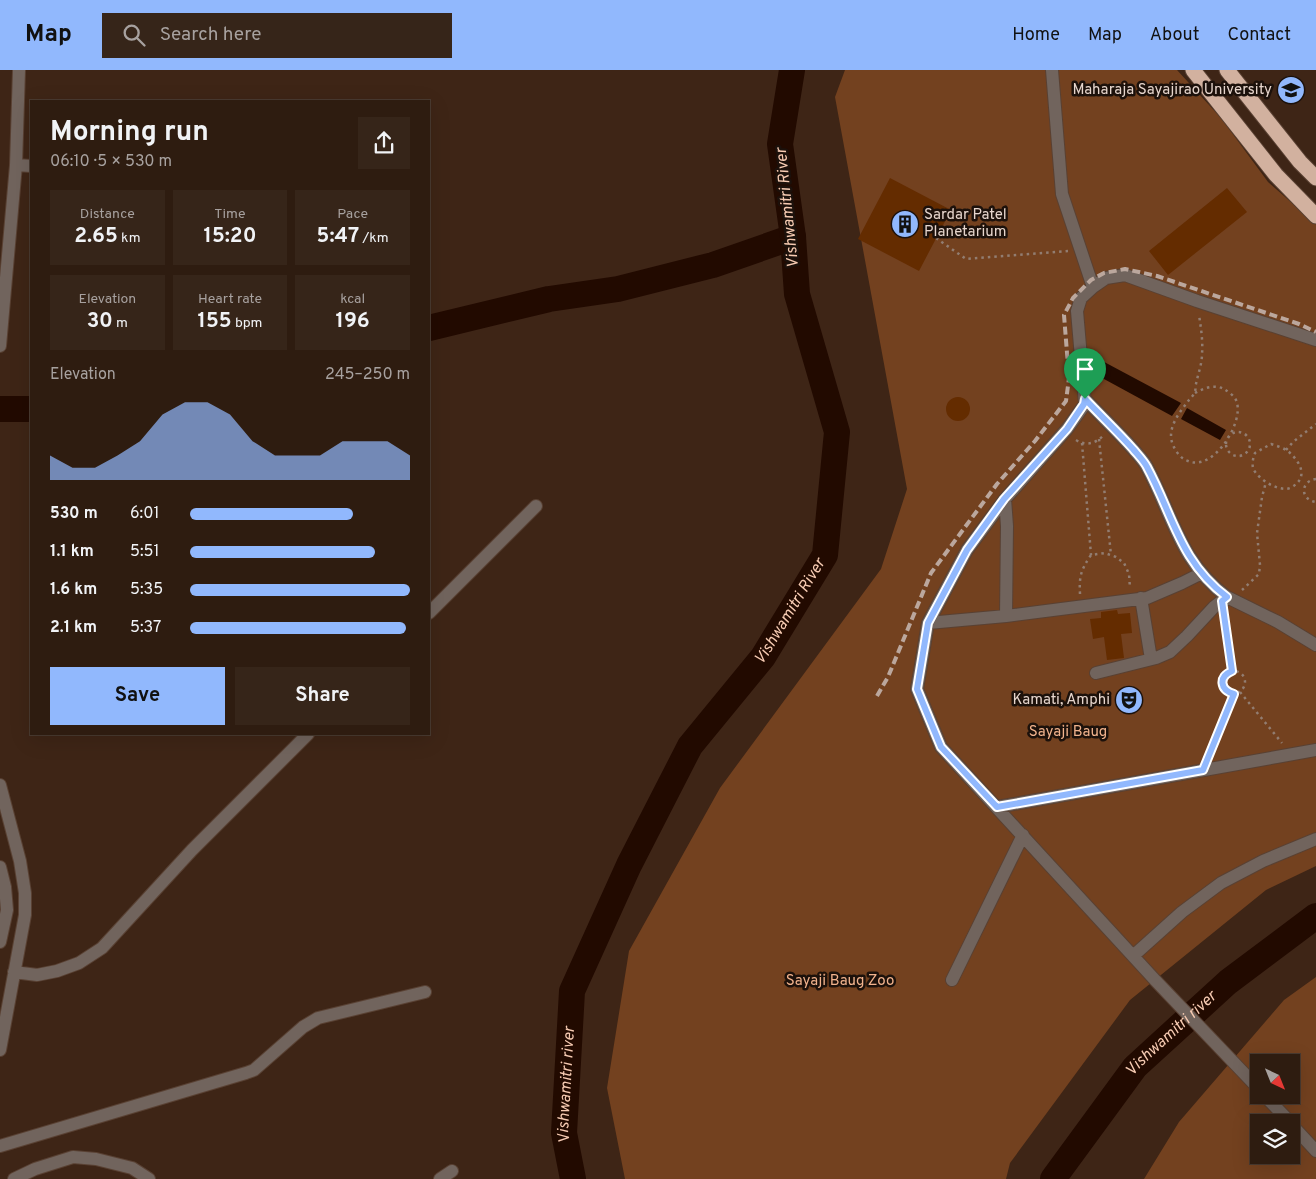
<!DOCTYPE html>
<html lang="en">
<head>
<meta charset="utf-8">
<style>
	:root { --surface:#2e1c10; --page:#362519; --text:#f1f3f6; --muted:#a7a19f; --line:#493a30; --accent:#91b8fd }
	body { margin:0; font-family:Overpass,sans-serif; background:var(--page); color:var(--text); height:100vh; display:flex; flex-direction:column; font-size:19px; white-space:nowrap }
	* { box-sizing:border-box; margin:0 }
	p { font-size:16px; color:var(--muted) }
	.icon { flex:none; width:28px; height:28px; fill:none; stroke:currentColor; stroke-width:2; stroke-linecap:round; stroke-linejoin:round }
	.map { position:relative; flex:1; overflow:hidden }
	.details { position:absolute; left:30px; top:30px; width:400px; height:635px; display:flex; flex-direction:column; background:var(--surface); border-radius:0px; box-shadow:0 5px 20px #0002,0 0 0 1px var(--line) }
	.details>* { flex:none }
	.needle { width:32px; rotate:137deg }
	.controls { position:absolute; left:1250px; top:984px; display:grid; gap:10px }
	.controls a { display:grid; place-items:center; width:50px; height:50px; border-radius:0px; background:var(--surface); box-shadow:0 5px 20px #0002,0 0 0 1px var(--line); font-size:25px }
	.pin { position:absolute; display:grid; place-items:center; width:42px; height:42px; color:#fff; margin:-51px -21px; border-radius:50% 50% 50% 0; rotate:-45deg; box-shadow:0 0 5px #0007 }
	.pin .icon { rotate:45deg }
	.round { display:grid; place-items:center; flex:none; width:52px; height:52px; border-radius:0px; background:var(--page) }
	.overview { display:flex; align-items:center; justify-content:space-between; height:85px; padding:0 20px }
	h1 { font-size:28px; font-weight:700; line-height:38px }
	.stats { display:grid; grid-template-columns:repeat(3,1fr); gap:8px; height:85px; padding:5px 20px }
	.stats div { display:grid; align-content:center; border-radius:0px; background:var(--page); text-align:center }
	.stats b { font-size:21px; font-weight:700 }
	.stats small { font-size:14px; font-weight:400 }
	.stats p { font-size:14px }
	.chart { height:140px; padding:10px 20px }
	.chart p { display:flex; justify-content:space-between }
	.chart svg { width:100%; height:90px; margin-top:5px; fill:var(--accent); opacity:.7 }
	.cta { display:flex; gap:10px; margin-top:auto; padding:10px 20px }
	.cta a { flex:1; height:58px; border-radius:0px; background:var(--accent); color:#111; font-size:20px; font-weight:700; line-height:58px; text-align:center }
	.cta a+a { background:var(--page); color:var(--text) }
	ul { padding:0 20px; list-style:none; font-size:16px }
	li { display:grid; grid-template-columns:80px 60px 1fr; align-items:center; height:38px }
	li i { height:12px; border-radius:6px; background:var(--accent) }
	header { display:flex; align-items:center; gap:30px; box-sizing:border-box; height:70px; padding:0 25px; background:var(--accent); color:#111 }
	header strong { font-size:24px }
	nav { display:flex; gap:28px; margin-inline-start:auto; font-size:18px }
	.search { width:350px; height:45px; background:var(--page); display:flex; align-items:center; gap:12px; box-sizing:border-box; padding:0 18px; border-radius:0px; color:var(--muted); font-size:19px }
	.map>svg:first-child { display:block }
	.green { fill:#73411f; fill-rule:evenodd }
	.water { fill:#220a00 }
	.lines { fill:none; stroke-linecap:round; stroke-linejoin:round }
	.river { stroke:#220a00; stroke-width:26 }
	.building { fill:#642c00 }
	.minor-casing { stroke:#594133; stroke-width:14 }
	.highway-casing { stroke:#594133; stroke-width:17 }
	.path { stroke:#927d71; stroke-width:2.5; stroke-dasharray:2.5 4; stroke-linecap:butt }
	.minor { stroke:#71645d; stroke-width:12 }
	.highway { stroke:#d2b19f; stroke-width:15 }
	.rail { stroke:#bba79d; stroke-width:4; stroke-dasharray:8 4; stroke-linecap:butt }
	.route-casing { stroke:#fff; stroke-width:10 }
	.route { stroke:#91b8fd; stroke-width:6 }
	.labels { text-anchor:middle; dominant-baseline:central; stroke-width:5; stroke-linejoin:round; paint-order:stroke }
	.poi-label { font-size:15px; fill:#e7d6cd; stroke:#1c110b; text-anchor:end }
	.park-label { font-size:15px; fill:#f2b38d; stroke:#1c110b }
	.water-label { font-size:16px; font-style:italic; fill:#f7cbb2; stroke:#1c110b }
</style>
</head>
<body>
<header>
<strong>Map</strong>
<div class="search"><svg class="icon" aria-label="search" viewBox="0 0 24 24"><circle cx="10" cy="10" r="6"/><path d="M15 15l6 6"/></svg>Search here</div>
<nav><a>Home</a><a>Map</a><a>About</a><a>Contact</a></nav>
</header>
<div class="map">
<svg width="1316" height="1109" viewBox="0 0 1316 1109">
	<rect width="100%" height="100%" fill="#3e2516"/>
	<path class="green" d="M 845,0 L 1177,0 L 1221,48 L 1268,112 L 1316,154 L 1316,796 L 1266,820 L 1130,930 L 1010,1093 L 1006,1109 L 625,1109 L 607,1018 L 629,881 L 720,718 L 881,499 L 907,419 L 835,27 Z
		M 1316,907 L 1316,1109 L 1144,1109 L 1179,1052 L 1284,930 ZM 1259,992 L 1291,992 L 1291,1025 L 1259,1025 ZM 1259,1052 L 1291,1052 L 1291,1085 L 1259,1085 Z"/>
	<path class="water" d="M 1093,286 L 1181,333 L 1172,346 L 1093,303 L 1091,300 Z
		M 1187,338 L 1226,360 L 1220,370 L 1181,349 Z"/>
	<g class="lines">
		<g class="river">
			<path d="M 429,258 L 549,229 L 618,219 L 713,195 L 793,167"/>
			<path d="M 0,339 L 31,339"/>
			<path id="s1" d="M 573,1109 L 564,1063 L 572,921 L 629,795 L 690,676 L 763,587 L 825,485 L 837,362 L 797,224 L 793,167 L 780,74 L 792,0"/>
			<path id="s2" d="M 1053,1109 L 1135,997 L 1228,912 L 1316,846"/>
		</g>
	</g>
	<path class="building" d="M 890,108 L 951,140 L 919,201 L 858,169 Z
		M 1227,118 L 1247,142 L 1168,205 L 1149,181 Z
		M946 339a12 12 0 1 1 24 0a12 12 0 1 1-24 0Z
		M 1117,540 L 1118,544 L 1130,543 L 1132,563 L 1121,564 L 1124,588 L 1107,590 L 1104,567 L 1093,569 L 1090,549 L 1101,548 L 1101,542 Z"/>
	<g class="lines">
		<g class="minor-casing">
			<path id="minor" d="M 1052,0 L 1062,124 L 1093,217 L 1081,228 L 1077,241 L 1085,334 L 1067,359 L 1005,429 L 967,480 L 928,553 L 917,619 L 941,677 L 1155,910 L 1259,1019
				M 16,95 L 31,96
				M 1093,217 L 1106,208 L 1125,205 L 1197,231 L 1316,270
				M 0,276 L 16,95 L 19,0
				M 1085,329 C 1101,346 1118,362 1133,379 C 1138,385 1144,391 1147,397 C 1173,446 1180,492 1227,527
				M 1005,429 L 1007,456 L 1006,546
				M 1141,528 L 1151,589
				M 429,543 L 536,436
				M 928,553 L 1006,546 L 1147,528 L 1182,513 L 1202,503
				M 1096,603 L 1156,588 L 1170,582 L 1187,566 L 1214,537 L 1227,527 L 1278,552 L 1316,575
				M 0,715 L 20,791 L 25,823 L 25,845 L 0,980
				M 997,737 L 1316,680
				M 0,797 L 5,817 L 7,840 L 0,872
				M 1133,886 L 1182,842 L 1221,813 L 1263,791 L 1316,769
				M 14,902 L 37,905 L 57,901 L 79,893 L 102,878 L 192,780 L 308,664
				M 952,910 L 1023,765
				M 1264,1025 L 1290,1052
				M 1291,1054 L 1316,1081
				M 0,1076 L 246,1003 L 254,1000 L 303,957 L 318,948 L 425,922
				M 14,1109 L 35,1099 L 73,1087 L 96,1089 L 132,1098 L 149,1109
				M 440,1109 L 452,1101"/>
		</g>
		<g class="highway-casing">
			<path id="highway" d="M 1193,0 L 1276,105 L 1316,146
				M 1227,0 L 1300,92 L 1316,108"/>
		</g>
		<path class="path" d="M 936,168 L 966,189 L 1068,181
			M 1195,323 C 1204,318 1214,314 1224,319 C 1229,322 1236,327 1237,333 C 1243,354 1213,402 1188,391 C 1181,389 1176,382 1173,375 C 1166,359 1179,343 1189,330 C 1191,328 1194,325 1195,321 C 1196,319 1195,316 1196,314 C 1198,304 1202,294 1202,284 C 1203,271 1201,258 1199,245
			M1226 374a12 12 0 1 1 24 0a12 12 0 1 1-24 0Z
			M 1099,369 L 1111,485
			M 1076,370 C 1086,376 1095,374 1104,365
			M 1082,373 L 1091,485
			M 1271,374 C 1277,376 1284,378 1289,382 C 1300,392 1309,407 1292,417 C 1281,424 1257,409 1253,398 C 1252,393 1253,388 1255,383 Z
			M 1286,380 L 1293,372 L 1316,354
			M 1316,409 C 1300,411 1300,430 1316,432
			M 1242,520 L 1259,504 L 1260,495 L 1257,463 L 1262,427 L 1266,412
			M 1080,524 C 1079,506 1081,500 1091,485 L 1105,483 L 1116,487 L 1124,493 L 1129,504 L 1130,518
			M 1224,546 L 1232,601
			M1223 612a11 11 0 1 1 22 0a11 11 0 1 1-22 0Z
			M 1240,622 L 1282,673
			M 1209,685 L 1233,624"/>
		<use href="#minor" class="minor"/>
		<use href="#highway" class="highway"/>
		<path class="rail" d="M 877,626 L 888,607 L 931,503 L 997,414 L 1035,371 L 1066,331 L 1069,308 L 1064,245 L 1073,228 L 1091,210 L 1104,203 L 1125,199 L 1157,206 L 1299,254 L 1316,262"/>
	</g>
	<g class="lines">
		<g class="route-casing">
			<path id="route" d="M 1085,329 C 1101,346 1118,362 1133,379 C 1138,385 1144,391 1147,397 C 1173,445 1180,492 1227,527 L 1222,531 L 1232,601 C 1218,607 1220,620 1234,624 L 1203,700 L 997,737 L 941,677 L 917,619 L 928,553 L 967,480 L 1004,429 L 1067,359 L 1084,334 Z"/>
		</g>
		<use href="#route" class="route"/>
	</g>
	<defs>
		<g id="university-disc" transform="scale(1.4375)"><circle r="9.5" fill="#91b8fd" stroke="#1c110b"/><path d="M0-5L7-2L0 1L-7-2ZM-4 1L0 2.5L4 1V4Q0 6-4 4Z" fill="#111"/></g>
		<g id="building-disc" transform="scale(1.4375)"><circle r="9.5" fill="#91b8fd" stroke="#1c110b"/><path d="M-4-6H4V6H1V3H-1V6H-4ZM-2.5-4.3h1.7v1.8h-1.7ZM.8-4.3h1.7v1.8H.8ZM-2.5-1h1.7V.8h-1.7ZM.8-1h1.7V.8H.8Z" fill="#111"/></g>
		<g id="theatre-disc" transform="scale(1.4375)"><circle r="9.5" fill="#91b8fd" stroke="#1c110b"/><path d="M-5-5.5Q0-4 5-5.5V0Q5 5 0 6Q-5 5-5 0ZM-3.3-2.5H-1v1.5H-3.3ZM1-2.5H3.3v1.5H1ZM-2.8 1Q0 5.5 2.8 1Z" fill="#111"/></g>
	</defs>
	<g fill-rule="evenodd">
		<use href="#university-disc" x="1291" y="20"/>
		<use href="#building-disc" x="905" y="154"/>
		<use href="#theatre-disc" x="1129" y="630"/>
	</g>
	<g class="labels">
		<g class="poi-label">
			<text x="1272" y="20">Maharaja Sayajirao University</text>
			<text x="924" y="145" text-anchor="start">Sardar Patel<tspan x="924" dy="17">Planetarium</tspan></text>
			<text x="1110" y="630">Kamati, Amphi</text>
		</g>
		<g class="park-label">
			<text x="1068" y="662">Sayaji Baug</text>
			<text x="840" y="911">Sayaji Baug Zoo</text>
		</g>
		<g class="water-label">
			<text transform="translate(788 138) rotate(-96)">Vishwamitri River</text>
			<text stroke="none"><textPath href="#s1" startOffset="629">Vishwamitri River</textPath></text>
			<text stroke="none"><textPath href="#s2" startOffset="188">Vishwamitri river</textPath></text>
			<text stroke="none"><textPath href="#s1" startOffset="95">Vishwamitri river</textPath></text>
		</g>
	</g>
</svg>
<div class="controls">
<a><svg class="needle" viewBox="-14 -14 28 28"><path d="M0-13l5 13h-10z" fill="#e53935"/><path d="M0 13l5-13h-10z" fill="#a7a19f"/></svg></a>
<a><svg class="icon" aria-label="layers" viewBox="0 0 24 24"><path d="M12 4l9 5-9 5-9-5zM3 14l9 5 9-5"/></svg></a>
</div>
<div class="pin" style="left:1085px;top:329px;background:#1e9e55"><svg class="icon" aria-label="arrive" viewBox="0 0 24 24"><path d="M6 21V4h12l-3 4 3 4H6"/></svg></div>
<section class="details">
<div class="overview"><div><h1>Morning run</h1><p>06:10 · 5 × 530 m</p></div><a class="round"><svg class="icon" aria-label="share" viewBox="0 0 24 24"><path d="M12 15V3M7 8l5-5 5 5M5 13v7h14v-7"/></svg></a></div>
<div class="stats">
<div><p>Distance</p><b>2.65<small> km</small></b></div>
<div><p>Time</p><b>15:20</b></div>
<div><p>Pace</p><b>5:47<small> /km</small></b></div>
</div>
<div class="stats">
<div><p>Elevation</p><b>30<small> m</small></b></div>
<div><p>Heart rate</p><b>155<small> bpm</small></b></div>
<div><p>kcal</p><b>196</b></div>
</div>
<div class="chart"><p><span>Elevation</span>245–250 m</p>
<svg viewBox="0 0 160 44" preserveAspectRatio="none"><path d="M0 44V32L10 38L20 38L30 32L40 25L50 12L60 6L70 6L80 12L90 25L100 32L110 32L120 32L130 25L140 25L150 25L160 32V44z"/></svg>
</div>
<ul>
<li><b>530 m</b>6:01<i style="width:74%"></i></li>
<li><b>1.1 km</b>5:51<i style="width:84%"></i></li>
<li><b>1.6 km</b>5:35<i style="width:100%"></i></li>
<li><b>2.1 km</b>5:37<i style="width:98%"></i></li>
</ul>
<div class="cta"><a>Save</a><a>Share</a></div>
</section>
</div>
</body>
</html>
